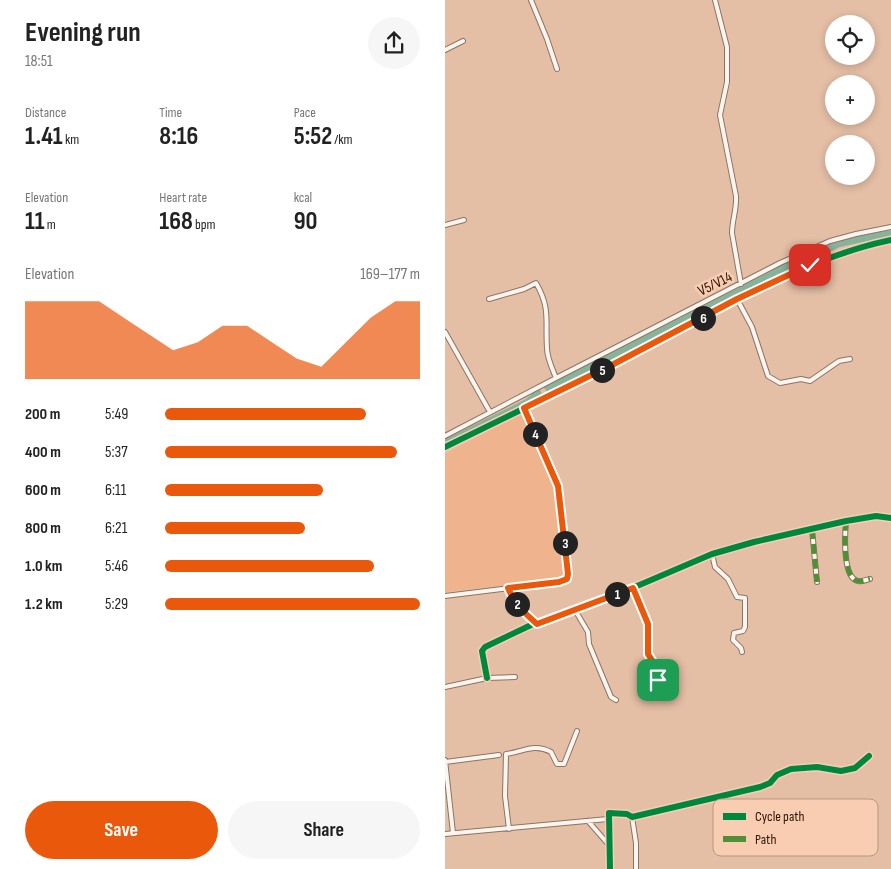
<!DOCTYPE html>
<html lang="en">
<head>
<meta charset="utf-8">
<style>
	:root { --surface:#fff; --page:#f6f6f6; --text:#222; --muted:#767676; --accent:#ea580c }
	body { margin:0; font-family:"Sofia Sans Condensed",sans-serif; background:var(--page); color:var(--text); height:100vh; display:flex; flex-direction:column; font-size:19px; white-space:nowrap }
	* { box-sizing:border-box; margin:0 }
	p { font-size:16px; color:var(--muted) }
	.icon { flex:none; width:28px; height:28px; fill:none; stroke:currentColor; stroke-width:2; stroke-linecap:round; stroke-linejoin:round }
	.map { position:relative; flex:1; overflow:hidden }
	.sheet { display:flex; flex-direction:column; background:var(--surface); width:445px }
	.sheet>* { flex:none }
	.tools { position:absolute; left:380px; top:15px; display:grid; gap:10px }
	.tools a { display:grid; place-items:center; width:50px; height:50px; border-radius:50%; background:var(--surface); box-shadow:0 2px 8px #0003; font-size:25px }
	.pin { position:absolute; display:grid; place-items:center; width:42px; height:42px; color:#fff; margin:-21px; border-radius:10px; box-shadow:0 2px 8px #0006 }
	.km { position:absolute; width:25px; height:25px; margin:-12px; border-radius:50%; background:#222; color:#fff; font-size:14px; line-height:25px; text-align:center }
	.round { display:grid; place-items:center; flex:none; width:52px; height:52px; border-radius:26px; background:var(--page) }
	.head { display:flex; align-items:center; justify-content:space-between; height:85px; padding:0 25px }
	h1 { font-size:28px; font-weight:700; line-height:38px }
	.metrics { display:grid; grid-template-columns:repeat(3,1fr); gap:8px; height:85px; padding:5px 25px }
	.metrics div { display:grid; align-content:center }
	.metrics b { font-size:25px; font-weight:700 }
	.metrics small { font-size:14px; font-weight:400 }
	.metrics p { font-size:14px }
	.chart { height:140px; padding:10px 25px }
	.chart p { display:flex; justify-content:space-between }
	.chart svg { width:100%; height:90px; margin-top:5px; fill:var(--accent); opacity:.7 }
	.primary-button { display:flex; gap:10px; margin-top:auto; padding:10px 25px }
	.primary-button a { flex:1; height:58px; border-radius:30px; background:var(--accent); color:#fff; font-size:20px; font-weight:700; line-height:58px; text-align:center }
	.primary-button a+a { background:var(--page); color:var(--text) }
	ul { padding:0 25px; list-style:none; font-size:16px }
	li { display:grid; grid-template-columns:80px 60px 1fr; align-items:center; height:38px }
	li i { height:12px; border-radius:6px; background:var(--accent) }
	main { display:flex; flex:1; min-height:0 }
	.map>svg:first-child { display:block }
	.built { fill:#efb48d }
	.water { fill:#88b39b }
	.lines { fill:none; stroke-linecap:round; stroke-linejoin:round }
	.minor-casing { stroke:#8f735e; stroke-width:6 }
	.minor { stroke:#fbf5f2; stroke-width:4 }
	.quiet { stroke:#4d9036; stroke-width:5; stroke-dasharray:10 5; stroke-linecap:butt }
	.cycleway-casing { stroke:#f8cdb2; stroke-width:9 }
	.cycleway { stroke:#00873e; stroke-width:6 }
	.route-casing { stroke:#fff; stroke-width:10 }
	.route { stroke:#ea580c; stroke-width:6 }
	.labels { text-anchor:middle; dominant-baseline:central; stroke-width:5; stroke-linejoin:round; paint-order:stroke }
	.street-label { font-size:15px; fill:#2c1303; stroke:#f8cdb2 }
	.key { fill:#f8cdb2; stroke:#bb957d; stroke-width:1 }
	.key-label { font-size:14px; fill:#2c1303 }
</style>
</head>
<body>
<main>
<section class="sheet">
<div class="head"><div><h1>Evening run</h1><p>18:51</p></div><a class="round"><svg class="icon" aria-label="share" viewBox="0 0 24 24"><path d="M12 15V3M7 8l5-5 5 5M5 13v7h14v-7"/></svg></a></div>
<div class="metrics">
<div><p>Distance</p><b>1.41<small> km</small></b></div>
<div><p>Time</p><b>8:16</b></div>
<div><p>Pace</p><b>5:52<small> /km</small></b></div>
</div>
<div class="metrics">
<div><p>Elevation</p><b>11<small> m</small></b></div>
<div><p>Heart rate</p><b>168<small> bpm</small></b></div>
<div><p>kcal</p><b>90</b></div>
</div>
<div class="chart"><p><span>Elevation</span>169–177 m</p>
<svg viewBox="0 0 160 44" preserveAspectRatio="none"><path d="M0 44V6L10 6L20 6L30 6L40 14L50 22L60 30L70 26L80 18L90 18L100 26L110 34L120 38L130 26L140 14L150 6L160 6V44z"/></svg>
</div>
<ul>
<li><b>200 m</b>5:49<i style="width:79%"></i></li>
<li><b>400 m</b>5:37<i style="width:91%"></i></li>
<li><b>600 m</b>6:11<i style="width:62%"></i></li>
<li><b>800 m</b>6:21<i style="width:55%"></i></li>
<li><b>1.0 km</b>5:46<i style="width:82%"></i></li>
<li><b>1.2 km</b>5:29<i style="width:100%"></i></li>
</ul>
<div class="primary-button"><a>Save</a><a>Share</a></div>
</section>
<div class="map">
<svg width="446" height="869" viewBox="0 0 446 869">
	<rect width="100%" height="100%" fill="#e4bea5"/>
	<path class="built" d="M 77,413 L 103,465 L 110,489 L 119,576 L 117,579 L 0,592 L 0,454 Z"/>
	<path class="water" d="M 446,230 L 446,236 L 395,247 L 374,257 L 291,297 L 109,390 L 102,392 L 98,386 L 336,265 L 381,244 L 415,235 Z
		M 94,388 L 97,394 L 0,444 L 0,439 L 81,399 Z"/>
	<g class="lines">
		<g class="minor-casing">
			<path id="minor" d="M 86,0 L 102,39 L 112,69
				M 270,0 L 282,47 L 282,82 L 275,115 L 291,196 C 292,209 287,220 287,233 L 296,284
				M 0,50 L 18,41
				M 0,225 L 19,220
				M 292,299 L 307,327 L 323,376 L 335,383 L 356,379 L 365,381 L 394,361 L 405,359
				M 0,332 L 45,412
				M 111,378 L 335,263 L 385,241 L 411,234 L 446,227
				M 0,436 L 111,378 C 107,368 102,358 102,348 C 100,321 106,309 91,283 L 79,289 L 44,299
				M 0,447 C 74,411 148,375 221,337 C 293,300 365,257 446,240
				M 401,521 C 400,533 397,578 413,581 C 416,582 421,580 425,579
				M 367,529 L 372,582
				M 267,554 L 270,567 L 283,579 L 292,597 L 300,598 L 300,627 L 298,631 L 289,633 L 288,640 L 296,648 L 297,652
				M 63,588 L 74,607 L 92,624
				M 187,588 L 203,624 L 203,654 L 210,665 L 215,689
				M 0,596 L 114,582 L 121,579 L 122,568 L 113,486 L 79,408
				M 130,610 L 143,632 L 144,644 L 166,697 L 171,700
				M 42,678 L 37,651 L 40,647 L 86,625 L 185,589 L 267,554 L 309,542 L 401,521 L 431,516 L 446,518
				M 0,687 L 42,678 L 70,677
				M 0,760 L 8,833
				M 0,762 L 54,755
				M 187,817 L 191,843 L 191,869
				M 143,821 L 164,845
				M 64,829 L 60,796 L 61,754 C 78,752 89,743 106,752 L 112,764 L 119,764 L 132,731
				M 0,834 L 163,819
				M 165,869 L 164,813 L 182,814 L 187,817 L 315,787 L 325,783 L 332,775 L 346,769 L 372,767 L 396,771 L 410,768 L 424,756"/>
		</g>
		<use href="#minor" class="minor"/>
		<path class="quiet" d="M 401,521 C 400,533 397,578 413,581 C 416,582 421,580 425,579
			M 367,529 L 372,582"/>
		<g class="cycleway-casing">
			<path id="cycleway" d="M 0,447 C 74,411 148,375 221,337 C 293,300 365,257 446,240
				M 42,678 L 37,651 L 40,647 L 86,625 L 185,589 L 267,554 L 309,542 L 401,521 L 431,516 L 446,518
				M 165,869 L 164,813 L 182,814 L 187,817 L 315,787 L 325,783 L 332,775 L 346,769 L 372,767 L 396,771 L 410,768 L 424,756"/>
		</g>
		<use href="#cycleway" class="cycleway"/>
	</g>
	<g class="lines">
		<g class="route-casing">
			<path id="route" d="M 213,680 L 210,665 L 203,654 L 203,624 L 188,588 L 92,624 C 80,614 69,603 63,588 L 114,582 L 122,579 L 123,574 L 113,486 L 79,408 L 165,366 L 292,299 L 365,265"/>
		</g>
		<use href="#route" class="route"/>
	</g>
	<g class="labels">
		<g class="street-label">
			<text transform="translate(270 284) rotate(-27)">V5/V14</text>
		</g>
	</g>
	<rect x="268" y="799" width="165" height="57" rx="8" class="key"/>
	<rect x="278" y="813" width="23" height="7" fill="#00873e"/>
	<rect x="278" y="836" width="23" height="6" fill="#4d9036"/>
	<g class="key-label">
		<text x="310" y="821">Cycle path</text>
		<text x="310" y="844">Path</text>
	</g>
</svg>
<div class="tools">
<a><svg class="icon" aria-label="locate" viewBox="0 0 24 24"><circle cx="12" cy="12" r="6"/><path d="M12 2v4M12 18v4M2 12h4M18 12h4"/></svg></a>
<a>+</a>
<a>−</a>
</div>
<div class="pin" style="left:213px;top:680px;background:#1e9e55"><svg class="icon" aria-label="arrive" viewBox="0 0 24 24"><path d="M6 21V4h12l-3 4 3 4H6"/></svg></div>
<div class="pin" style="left:365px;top:265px;background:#d93025"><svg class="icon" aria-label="check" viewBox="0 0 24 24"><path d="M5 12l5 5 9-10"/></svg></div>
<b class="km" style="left:172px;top:594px">1</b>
<b class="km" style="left:72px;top:604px">2</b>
<b class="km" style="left:120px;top:543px">3</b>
<b class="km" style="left:90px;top:434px">4</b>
<b class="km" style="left:157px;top:370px">5</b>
<b class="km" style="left:258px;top:318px">6</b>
</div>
</main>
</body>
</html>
